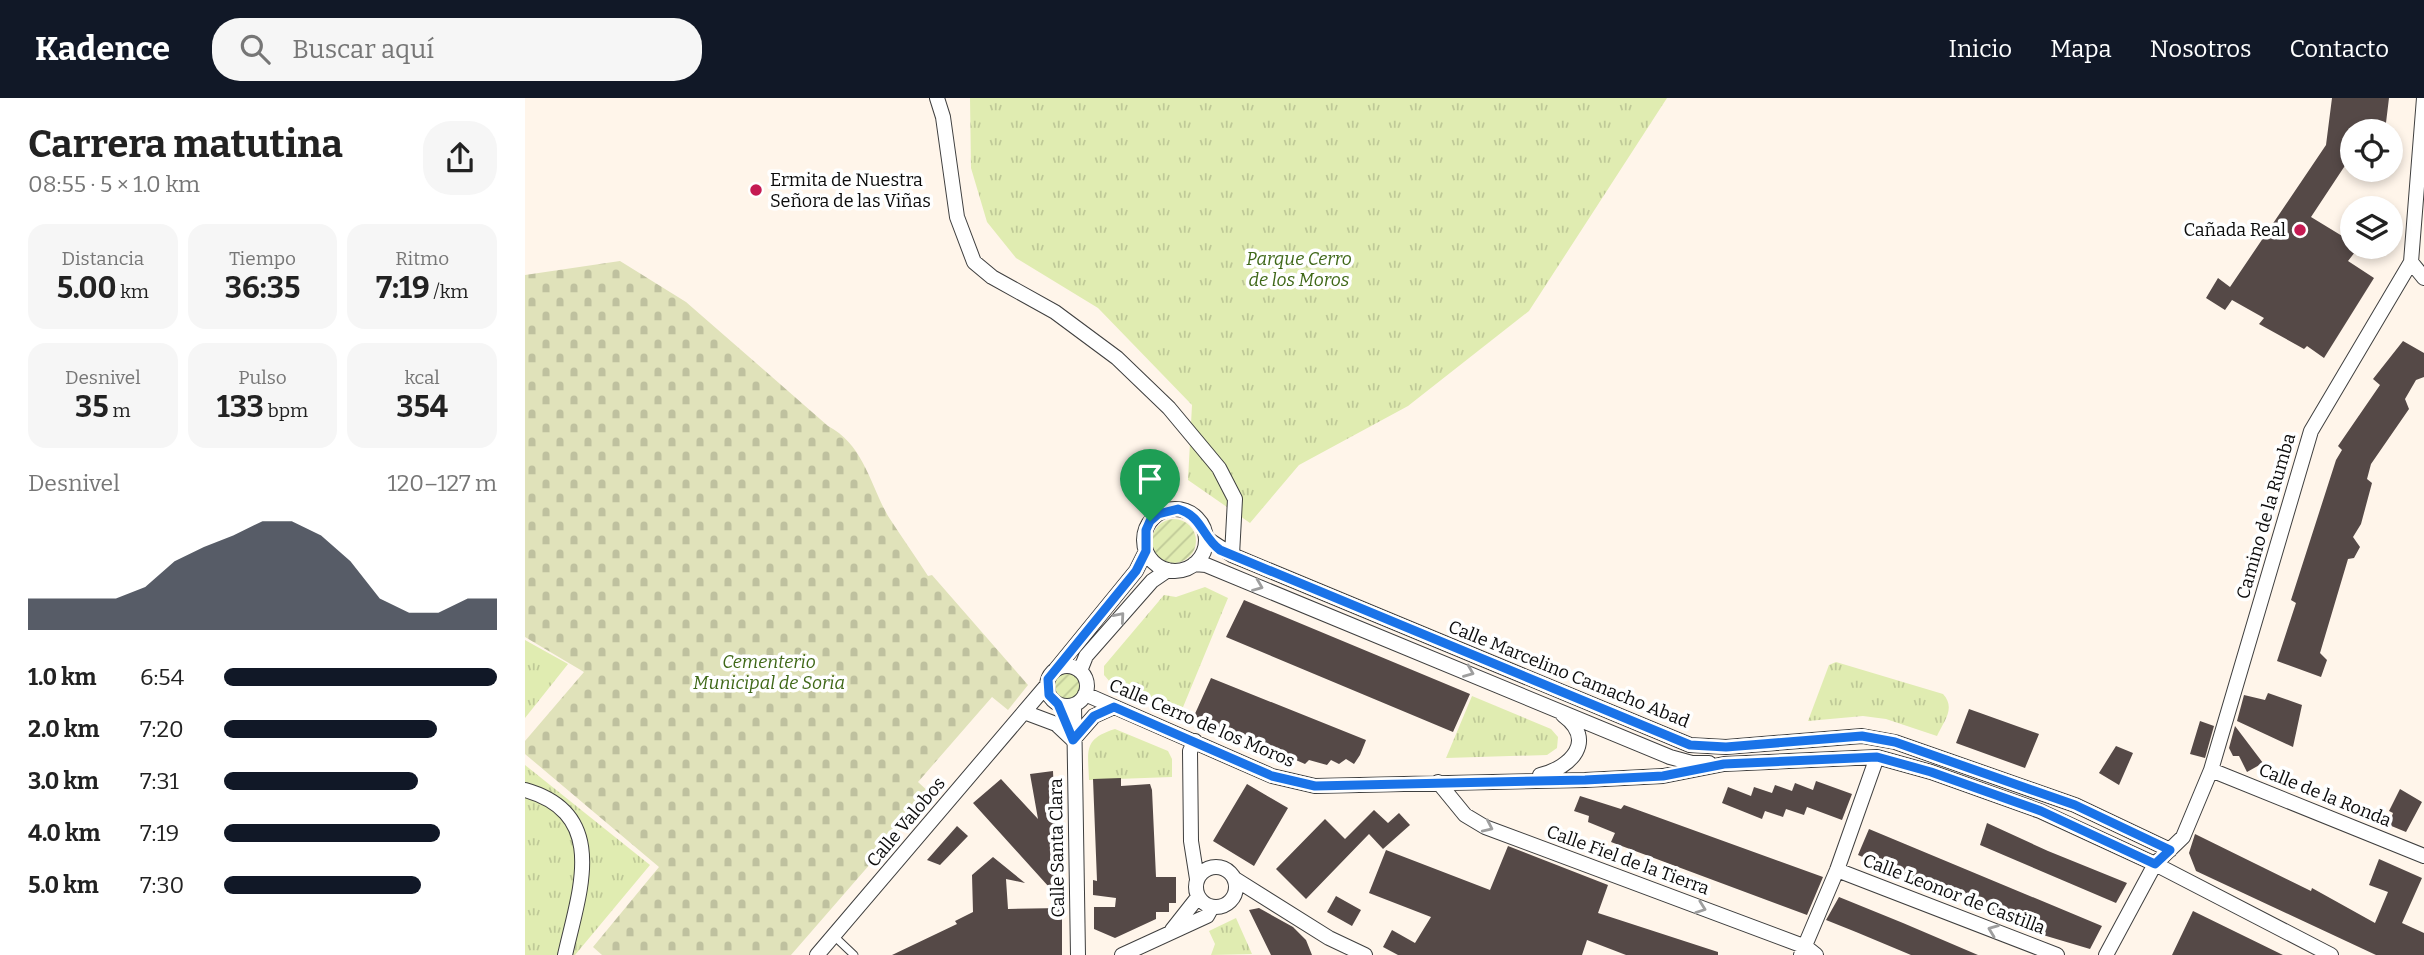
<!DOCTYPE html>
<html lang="es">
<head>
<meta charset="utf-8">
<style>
	:root { --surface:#fff; --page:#f6f6f6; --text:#222; --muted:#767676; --accent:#111827 }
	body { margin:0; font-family:Bitter,serif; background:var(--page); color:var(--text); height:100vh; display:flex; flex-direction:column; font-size:26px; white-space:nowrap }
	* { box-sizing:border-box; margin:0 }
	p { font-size:23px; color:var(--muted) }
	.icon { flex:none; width:38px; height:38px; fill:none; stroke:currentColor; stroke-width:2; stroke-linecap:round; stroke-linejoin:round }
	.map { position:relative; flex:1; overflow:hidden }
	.panel { display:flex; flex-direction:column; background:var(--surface); width:525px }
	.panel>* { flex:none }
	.controls { position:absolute; left:1815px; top:21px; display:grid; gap:14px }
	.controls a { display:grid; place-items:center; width:63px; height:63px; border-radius:50%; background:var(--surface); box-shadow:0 4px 10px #0003; font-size:35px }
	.pin { position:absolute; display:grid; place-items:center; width:60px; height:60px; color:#fff; margin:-72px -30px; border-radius:50% 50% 50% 0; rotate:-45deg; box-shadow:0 0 7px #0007 }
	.pin .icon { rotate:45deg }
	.round { display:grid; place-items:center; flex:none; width:74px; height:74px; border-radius:28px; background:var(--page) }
	.headline { display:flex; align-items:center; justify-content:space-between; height:119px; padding:0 28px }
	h1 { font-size:38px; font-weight:700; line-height:52px }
	.metrics { display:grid; grid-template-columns:repeat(3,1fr); gap:10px; height:119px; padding:7px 28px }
	.metrics div { display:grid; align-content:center; border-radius:18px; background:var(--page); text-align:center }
	.metrics b { font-size:30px; font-weight:700 }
	.metrics small { font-size:19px; font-weight:400 }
	.metrics p { font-size:19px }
	.chart { height:196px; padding:14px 28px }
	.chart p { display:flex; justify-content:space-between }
	.chart svg { width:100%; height:126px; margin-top:7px; fill:var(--accent); opacity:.7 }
	ul { padding:0 28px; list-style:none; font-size:23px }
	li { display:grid; grid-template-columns:112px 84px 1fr; align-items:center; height:52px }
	li i { height:18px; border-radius:9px; background:var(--accent) }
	header { display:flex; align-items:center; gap:42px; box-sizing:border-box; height:98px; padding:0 35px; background:var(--accent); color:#fff }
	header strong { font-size:33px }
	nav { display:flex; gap:38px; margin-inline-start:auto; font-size:24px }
	.search { width:490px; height:63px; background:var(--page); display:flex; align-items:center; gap:18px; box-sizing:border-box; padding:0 24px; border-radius:28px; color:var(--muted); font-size:26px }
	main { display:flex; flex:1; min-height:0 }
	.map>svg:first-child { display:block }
	.grass { fill:url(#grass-tufts) }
	.cemetery { fill:url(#cemetery-stones) }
	.garden { fill:url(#garden-furrows) }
	.building { fill:#554947 }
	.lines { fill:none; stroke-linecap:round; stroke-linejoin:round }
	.lane-casing { stroke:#3f3f3f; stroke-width:9 }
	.street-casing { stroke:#3f3f3f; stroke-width:16 }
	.lane { stroke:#fff; stroke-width:7 }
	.street { stroke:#fff; stroke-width:14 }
	.oneway { stroke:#9e9e9e }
	.route-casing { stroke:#fff; stroke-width:14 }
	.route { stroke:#1a73e8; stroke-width:9 }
	.poi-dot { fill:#c51a52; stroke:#fff; stroke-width:2.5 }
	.labels { text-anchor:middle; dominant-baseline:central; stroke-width:7; stroke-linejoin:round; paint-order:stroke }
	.poi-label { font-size:18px; fill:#0c0c0c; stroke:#fff; text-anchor:start }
	.park-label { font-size:18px; font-style:italic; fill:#3f6818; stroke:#fff }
	.street-label { font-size:18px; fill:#0c0c0c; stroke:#fff }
</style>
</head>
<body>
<header>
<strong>Kadence</strong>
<div class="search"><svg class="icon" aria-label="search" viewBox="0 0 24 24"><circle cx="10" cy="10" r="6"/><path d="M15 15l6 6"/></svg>Buscar aquí</div>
<nav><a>Inicio</a><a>Mapa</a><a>Nosotros</a><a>Contacto</a></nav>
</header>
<main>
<section class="panel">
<div class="headline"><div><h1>Carrera matutina</h1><p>08:55 · 5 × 1.0 km</p></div><a class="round"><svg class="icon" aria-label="share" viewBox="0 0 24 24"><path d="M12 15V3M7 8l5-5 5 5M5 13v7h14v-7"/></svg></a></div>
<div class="metrics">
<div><p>Distancia</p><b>5.00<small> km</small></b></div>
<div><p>Tiempo</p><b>36:35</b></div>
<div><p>Ritmo</p><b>7:19<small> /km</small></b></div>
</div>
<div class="metrics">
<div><p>Desnivel</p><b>35<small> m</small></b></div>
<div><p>Pulso</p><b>133<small> bpm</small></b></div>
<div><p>kcal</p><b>354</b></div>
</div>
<div class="chart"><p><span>Desnivel</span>120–127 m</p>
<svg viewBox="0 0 160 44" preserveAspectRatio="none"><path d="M0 44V33L10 33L20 33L30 33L40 29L50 20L60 15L70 11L80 6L90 6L100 11L110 20L120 33L130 38L140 38L150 33L160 33V44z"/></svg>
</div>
<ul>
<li><b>1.0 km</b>6:54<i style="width:100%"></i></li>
<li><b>2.0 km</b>7:20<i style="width:78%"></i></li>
<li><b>3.0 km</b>7:31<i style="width:71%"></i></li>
<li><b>4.0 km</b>7:19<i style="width:79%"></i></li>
<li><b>5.0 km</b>7:30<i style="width:72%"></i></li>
</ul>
</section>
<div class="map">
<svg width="1899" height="857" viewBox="0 0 1899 857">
	<defs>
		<pattern id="grass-tufts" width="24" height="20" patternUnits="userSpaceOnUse" patternTransform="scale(1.75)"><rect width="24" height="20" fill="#e0ecb1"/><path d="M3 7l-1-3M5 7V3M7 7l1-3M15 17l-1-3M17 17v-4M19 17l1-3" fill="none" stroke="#bfc997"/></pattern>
		<pattern id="cemetery-stones" width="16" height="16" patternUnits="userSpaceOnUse" patternTransform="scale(1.75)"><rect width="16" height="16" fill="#e0e2ba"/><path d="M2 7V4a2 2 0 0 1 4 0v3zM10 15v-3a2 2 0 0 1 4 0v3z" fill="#bfc19f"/></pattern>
		<pattern id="garden-furrows" width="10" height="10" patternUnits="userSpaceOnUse" patternTransform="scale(1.75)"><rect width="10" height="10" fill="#e0ecb1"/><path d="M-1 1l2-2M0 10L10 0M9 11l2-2" fill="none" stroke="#bfc997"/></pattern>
	</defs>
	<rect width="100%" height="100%" fill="#fff5ea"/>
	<path class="grass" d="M 445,0 L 1142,0 L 1004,213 L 883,308 L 774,367 L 725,425 L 663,382 L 667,307 L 573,210 L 491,160 L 462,124 L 446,70 Z
		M 680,489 L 703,500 L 656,614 L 586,585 L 579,577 L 579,568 L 639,497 L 651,499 Z
		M 0,542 L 43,566 L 0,620 Z
		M 1311,564 L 1418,596 C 1431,610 1419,623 1412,638 L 1361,621 L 1338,618 L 1283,623 L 1304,567 Z
		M 947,598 L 1026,631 L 1033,639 L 1032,650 L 1022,657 L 921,660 Z
		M 590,631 L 643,653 L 647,661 L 647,679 L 564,682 C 563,652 558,641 590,631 Z
		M 0,667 L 125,767 L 50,857 L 0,857 Z
		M 711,820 L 727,856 L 686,857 L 690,846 L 684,833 Z"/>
	<path class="cemetery" d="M 95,163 L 161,204 L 303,328 C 338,346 345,386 363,418 C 376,438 390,458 403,478 L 407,477 L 503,587 L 483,612 L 467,599 L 393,684 L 406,696 L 266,857 L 77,857 L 68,849 L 134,769 L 0,656 L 0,643 L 59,574 L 0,539 L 0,177 Z"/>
	<path class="garden" d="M627 443a22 22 0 1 1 44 0a22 22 0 1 1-44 0Z
		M527 588a15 15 0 1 1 30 0a15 15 0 1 1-30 0Z"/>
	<path class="building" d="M 1807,0 L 1864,0 L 1860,33 L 1827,33 L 1827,57 L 1786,119 L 1827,144 L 1827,149 L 1834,149 L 1823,163 L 1849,180 L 1799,260 L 1782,248 L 1779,251 L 1734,226 L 1739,220 L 1707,202 L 1700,212 L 1681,200 L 1693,180 L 1705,189 L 1801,47 Z
		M 1878,243 L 1899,255 L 1899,279 L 1891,282 L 1880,301 L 1884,311 L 1846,366 L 1842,381 L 1847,385 L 1836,426 L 1828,439 L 1835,449 L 1829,460 L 1823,461 L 1795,555 L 1802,562 L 1796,579 L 1752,563 L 1771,505 L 1766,502 L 1811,362 L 1817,352 L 1813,348 L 1855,287 L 1848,281 Z
		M 719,502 L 945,596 L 928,634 L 701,539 Z
		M 686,580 L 841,642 L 835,657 L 829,666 L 821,661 L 814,666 L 806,662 L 802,667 L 784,662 L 780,666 L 669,618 Z
		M 1743,595 L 1777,607 L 1768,649 L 1712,623 L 1719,597 L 1740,602 Z
		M 1444,611 L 1514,636 L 1500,670 L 1431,645 Z
		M 1675,623 L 1689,628 L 1680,660 L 1665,656 Z
		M 1710,628 L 1738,665 L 1722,674 L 1714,658 L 1708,658 L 1704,650 Z
		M 1591,648 L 1608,655 L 1594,687 L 1574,675 Z
		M 528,673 L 533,799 L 448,705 L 476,681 L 513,721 L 505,676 Z
		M 596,680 L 596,688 L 625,686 L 627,692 L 631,779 L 651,779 L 651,805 L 644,805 L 644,814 L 631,814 L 631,821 L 590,840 L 569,831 L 569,809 L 590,809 L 591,800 L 568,797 L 568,782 L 572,783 L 568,681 Z
		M 1291,683 L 1327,696 L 1317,722 L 1282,709 L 1279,717 L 1261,711 L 1258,719 L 1240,713 L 1237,721 L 1197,705 L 1203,689 L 1226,698 L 1229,689 L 1247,695 L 1250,687 L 1267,693 L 1270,685 L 1288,692 Z
		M 722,686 L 763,710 L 729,768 L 688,743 Z
		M 1875,691 L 1897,704 L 1881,734 L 1864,727 L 1868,715 L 1864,713 Z
		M 1055,698 L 1096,711 L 1099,707 L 1298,779 L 1282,817 L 1086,744 L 1090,735 L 1063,724 L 1064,718 L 1049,713 Z
		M 849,712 L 863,725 L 874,715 L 885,727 L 858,751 L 844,736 L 781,801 L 751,771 L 800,721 L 820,741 Z
		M 1462,725 L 1523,753 L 1602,785 L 1591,805 L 1455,747 Z
		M 432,728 L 443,738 L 415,767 L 402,762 Z
		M 1344,731 L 1577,828 L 1565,851 L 1518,837 L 1448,807 L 1449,803 L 1434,800 L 1333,757 Z
		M 1670,736 L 1786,793 L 1787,790 L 1850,825 L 1863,794 L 1844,787 L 1854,761 L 1897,780 L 1877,825 L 1899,835 L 1899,857 L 1851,857 L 1671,773 L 1664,755 Z
		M 983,748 L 1083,787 L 1073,815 L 1193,854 L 1193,857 L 1101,857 L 1062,842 L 1057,857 L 873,857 L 858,849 L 867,832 L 890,845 L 906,819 L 844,795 L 861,752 L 965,792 Z
		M 468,759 L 500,785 L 481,781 L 483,811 L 537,810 L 537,857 L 367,857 L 432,826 L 430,823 L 448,814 L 447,777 Z
		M 811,798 L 836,812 L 827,828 L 802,814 Z
		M 1314,799 L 1378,825 L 1453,857 L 1386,857 L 1331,834 L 1301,822 Z
		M 734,810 L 768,829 L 781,842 L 787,857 L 746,857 L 724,812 Z
		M 1668,813 L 1758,857 L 1647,857 Z"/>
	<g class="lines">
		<g class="lane-casing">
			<path id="lane" d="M 309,838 L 329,857"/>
		</g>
		<g class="street-casing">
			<path id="street" d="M 412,0 L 418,19 L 432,119 L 449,164 L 467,179 L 530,214 L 592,260 L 644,310 L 694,370 L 710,401 L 707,457
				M 1886,164 L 1899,180
				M619 442a31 31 0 1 1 62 0a31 31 0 1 1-62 0Z
				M 681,440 L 707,457 L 1165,647 L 1201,649 L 1337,638 L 1370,644 L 1550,707 L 1645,752
				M 669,466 L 681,467 L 1145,659 L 1167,665 L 1184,665
				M522 588a20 20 0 1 1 40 0a20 20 0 1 1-40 0Z
				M 531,571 L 611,473 L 621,453
				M 555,573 L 561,558 L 627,483 L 643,472
				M 560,596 L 747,678 L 790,688 L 1060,682 L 1138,678 L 1199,666 L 1352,659 L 1406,674 L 1515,713 L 1630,766 L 1806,857
				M 549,607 L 553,857
				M 499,614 L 531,626 L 548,642
				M 548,642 L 569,618 L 589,609
				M 670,643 L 665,653 L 666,743 L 672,781
				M 1686,672 L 1899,758
				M 1015,677 C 1046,670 1072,642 1038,617
				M 913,684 L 940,717 L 960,729 L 1281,849 L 1291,857
				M 0,692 C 85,716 54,794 40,857
				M671 789a20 20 0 1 1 40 0a20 20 0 1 1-40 0Z
				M 1312,772 L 1532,857
				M 710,781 L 804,840 L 840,857
				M 647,832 L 673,799
				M 292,857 L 522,587
				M 597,857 L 682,818 L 687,809
				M 1276,857 L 1312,772 L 1352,659
				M 1581,857 L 1630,766 L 1658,739 L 1686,672 L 1786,333 L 1886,164 L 1899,0"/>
		</g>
		<use href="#lane" class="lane"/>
		<use href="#street" class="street"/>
	</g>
	<defs><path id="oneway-chevron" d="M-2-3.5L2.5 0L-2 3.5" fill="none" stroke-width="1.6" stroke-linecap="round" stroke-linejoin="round" transform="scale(1.75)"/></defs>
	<g class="oneway">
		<use href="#oneway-chevron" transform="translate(733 488) rotate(22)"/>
		<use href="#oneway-chevron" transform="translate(595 519) rotate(-49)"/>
		<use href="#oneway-chevron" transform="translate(944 574) rotate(22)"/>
		<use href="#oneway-chevron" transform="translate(963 729) rotate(25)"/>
		<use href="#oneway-chevron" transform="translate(1176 810) rotate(20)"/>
		<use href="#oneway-chevron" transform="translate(1468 832) rotate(-159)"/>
	</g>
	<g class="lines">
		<g class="route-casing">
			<path id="route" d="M 653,411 C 677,418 677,439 695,452 L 1165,647 L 1201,649 L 1337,638 L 1370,644 L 1550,707 L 1645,752 L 1630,766 L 1516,713 L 1406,674 L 1352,659 L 1199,666 L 1138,678 L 1060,682 L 790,688 L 747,678 L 589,609 L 569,618 L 548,642 L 533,606 L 524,597 L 523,581 L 611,473 L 621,453 L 621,432 L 625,423 L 633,416 Z"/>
		</g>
		<use href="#route" class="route"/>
	</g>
	<g class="poi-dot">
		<circle cx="231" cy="92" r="7"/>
		<circle cx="1775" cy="132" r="7"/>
	</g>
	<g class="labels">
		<g class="poi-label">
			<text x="245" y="82">Ermita de Nuestra<tspan x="245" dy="21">Señora de las Viñas</tspan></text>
			<text x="1761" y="132" text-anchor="end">Cañada Real</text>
		</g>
		<g class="park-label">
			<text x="774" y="161">Parque Cerro<tspan x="774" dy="21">de los Moros</tspan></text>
			<text x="244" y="564">Cementerio<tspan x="244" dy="21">Municipal de Soria</tspan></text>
		</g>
		<g class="street-label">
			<text transform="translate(1741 418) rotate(-74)">Camino de la Rumba</text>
			<text transform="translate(1044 576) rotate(22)">Calle Marcelino Camacho Abad</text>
			<text transform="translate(677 625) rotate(23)">Calle Cerro de los Moros</text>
			<text transform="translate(1800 697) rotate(22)">Calle de la Ronda</text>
			<text transform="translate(381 724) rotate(-50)">Calle Valobos</text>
			<text transform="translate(532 750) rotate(-91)">Calle Santa Clara</text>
			<text transform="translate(1103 762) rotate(20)">Calle Fiel de la Tierra</text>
			<text transform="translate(1429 796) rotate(21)">Calle Leonor de Castilla</text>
		</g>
	</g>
</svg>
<div class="controls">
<a><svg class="icon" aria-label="locate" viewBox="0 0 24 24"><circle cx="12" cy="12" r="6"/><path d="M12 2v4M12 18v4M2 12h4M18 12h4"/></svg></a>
<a><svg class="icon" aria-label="layers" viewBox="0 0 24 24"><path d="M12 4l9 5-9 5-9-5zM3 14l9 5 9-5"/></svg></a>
</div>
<div class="pin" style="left:625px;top:423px;background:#1e9e55"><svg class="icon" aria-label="arrive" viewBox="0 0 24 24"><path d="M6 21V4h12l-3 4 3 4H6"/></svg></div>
</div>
</main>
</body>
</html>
